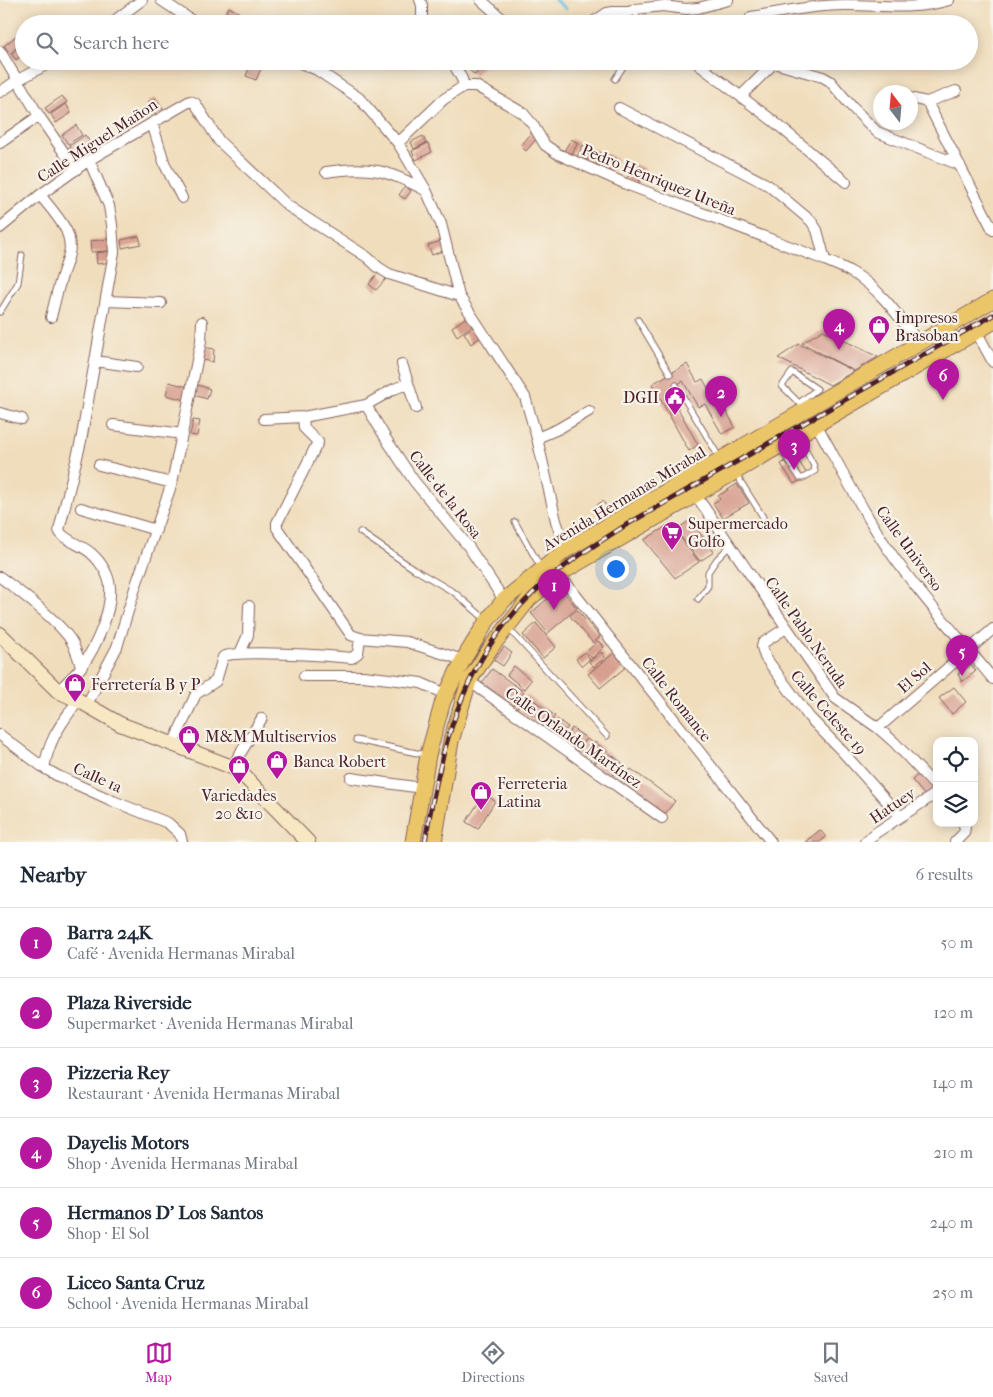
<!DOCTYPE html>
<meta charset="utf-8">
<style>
:root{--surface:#fff;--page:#f6f6f7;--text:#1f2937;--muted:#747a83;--line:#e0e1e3;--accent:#b5179e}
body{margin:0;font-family:"IM FELL French Canon",serif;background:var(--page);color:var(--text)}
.controls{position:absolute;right:15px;bottom:15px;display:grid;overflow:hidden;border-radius:10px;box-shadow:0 2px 12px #0003}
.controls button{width:45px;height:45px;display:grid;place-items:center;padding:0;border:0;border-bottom:1px solid var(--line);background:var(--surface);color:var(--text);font:25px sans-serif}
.compass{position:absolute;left:873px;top:85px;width:45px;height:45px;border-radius:50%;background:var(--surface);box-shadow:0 2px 12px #0003;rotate:344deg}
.you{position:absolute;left:615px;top:568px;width:18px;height:18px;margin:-12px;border:4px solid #fff;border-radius:50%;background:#1a73e8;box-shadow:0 0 0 8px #1a73e833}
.badge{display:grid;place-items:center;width:32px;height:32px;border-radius:50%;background:var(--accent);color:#fff;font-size:16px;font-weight:700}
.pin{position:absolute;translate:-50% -41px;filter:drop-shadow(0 1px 2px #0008)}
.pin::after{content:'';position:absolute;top:26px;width:18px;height:15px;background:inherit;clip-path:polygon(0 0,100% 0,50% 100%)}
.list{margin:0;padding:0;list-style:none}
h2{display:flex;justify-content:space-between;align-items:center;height:65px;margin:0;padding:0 20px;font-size:21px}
h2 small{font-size:16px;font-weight:400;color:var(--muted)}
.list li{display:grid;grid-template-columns:32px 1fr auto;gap:15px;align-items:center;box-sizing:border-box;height:70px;padding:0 20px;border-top:1px solid var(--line)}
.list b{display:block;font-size:19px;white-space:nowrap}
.list p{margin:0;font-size:16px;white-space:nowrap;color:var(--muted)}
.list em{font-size:16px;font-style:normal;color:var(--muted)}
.icon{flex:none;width:28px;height:28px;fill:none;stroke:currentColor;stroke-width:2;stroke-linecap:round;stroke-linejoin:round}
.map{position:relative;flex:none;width:993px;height:842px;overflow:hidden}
.search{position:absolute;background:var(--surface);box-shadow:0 2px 12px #0003;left:15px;right:15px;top:15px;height:55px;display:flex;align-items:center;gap:12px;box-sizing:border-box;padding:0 18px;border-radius:28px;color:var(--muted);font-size:19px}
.sheet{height:485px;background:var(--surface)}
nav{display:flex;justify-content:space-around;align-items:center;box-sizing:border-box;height:70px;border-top:1px solid var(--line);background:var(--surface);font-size:14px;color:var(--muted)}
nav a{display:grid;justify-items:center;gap:2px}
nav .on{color:var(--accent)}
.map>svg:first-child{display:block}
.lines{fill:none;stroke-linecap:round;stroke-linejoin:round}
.stream{stroke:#61bcde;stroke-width:3}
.building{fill:#d79f8f}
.lane-casing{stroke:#84625e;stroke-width:7}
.street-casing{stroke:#84625e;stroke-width:12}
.secondary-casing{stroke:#84625e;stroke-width:16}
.primary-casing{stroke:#84625e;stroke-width:17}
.lane{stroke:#fff;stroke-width:5}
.street{stroke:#fff;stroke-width:10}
.secondary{stroke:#f7e8c3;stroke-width:14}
.primary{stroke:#ebc669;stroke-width:15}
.rail-casing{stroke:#4a1f2b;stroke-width:5}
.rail{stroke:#f7f3e8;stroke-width:3;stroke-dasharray:9;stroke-linecap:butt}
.labels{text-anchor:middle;stroke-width:4.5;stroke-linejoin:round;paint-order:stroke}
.street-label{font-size:16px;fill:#4a1f2b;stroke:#f7f3e8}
.poi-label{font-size:16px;fill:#4a1f2b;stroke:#f7f3e8;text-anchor:start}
</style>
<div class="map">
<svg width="993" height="842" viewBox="0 0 993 842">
<rect width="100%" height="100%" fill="#f7f3e8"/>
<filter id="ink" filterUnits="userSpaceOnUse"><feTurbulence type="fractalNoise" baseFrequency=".02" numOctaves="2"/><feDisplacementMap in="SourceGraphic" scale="10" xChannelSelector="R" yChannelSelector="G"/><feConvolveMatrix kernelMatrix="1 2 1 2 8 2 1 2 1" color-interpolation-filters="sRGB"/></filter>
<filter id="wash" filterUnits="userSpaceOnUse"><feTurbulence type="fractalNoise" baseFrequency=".0096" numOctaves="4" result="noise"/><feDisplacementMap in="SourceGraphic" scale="20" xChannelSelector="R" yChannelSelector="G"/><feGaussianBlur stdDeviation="1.12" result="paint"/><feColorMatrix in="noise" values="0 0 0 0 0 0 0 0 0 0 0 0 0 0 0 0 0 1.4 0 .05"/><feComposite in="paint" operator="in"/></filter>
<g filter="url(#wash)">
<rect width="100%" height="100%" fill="#f0ddbc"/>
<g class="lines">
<path class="stream" d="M555 0 566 9"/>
</g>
<g id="blocks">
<path class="building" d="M229 7 245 16 241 24H219Z
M17 35 23 42 10 53 4 46Z
M22 45 24 54 16 60 11 54Z
M252 61 263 64 256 80 246 76Z
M474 61H481L485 64 475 75 468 69Z
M62 96 67 102 49 114 45 108Z
M155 98 164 111 157 116 148 102Z
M66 104 71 113 56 123 51 114Z
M76 125 82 135 68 144 62 135Z
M532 132 538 137 526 151 521 146Z
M85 135 91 144 75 155 69 146Z
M423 136 426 143 414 149 411 142Z
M571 139 578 143 570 157 563 153Z
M428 143 432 152 416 160 412 151Z
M583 145 591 149 582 164 575 160Z
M592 149 603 154 595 169 585 164Z
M606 154 617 159 609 174 599 169Z
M634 164 645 169 637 186 626 181Z
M405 186 411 191 405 199 399 195Z
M139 236 141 244 122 248 121 240Z
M111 239 112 251 91 252 90 241Z
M442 241 445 250 432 255 428 245Z
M110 251 111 262 97 264 96 253Z
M379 272 386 279 376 290 369 284Z
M467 317 473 325 457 336 452 327Z
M475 326 482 336 471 344 464 333Z
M823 330 878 357 854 371 802 343Z
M799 344 854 371 830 385 778 358Z
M203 347 214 349 213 362 202 360Z
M687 364 697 382 703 379 714 400 719 398 735 427 722 434 705 404 698 407 683 381 668 390 698 445 689 451 652 384Z
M169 382 188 387 185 400 166 395Z
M198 385 210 389 207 399 194 395Z
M193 420 200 421 197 436 190 435Z
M795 455 808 476 794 484 781 464Z
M737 484 749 503 723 518 713 503 720 499 718 496Z
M603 501 608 510 602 513 597 505Z
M690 520 714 552 700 561 676 530Z
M670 524 699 562 675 578 644 540Z
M560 588 577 608 548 633 531 613Z
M577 610 600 637 593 643 570 616Z
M536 623 556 647 543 658 523 635Z
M598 641 604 647 592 658 586 652Z
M504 647 512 653 503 666 494 660Z
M585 652 590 659 582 666 576 659Z
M601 652 605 657 594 667 589 662Z
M615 652 627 666 600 688 588 674Z
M971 665 976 671 962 682 958 674Z
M514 666 531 680 524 689 507 675Z
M492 669 524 692 513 706 482 683Z
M954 687 966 702 952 714 939 698Z
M527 695 555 716 545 730 517 708Z
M557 719 568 727 559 739 548 731Z
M572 728 586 738 577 750 563 740Z
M587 739 592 743 585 753 580 750Z
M595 742 604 749 593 764 584 757Z
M605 750 622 763 611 778 594 765Z
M631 769 675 801 664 815 620 784Z
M921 772 936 790 926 797 912 780Z
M484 794 495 801 478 829 466 822Z
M820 830 826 837 820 842H805Z"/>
</g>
</g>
<g filter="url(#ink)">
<use href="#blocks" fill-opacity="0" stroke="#84625e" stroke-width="1"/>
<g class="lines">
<g class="lane-casing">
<path id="lane" d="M636 9 637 24
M615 79 627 61
M0 312 18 283 22 255
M638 320 670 374
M792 372 817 389 799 403 782 386Z
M676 385 719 457
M780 448 800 478H803L815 471 814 466 798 436
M736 474 763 517
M515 522 541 568
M360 532 414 569 455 593 485 619
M698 599 708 586V572L717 559 730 546
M509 629 607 736
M356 740 426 755"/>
</g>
<g class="street-casing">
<path id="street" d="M161 0 197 24
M420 0 422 5V24
M481 0 508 24
M751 17C782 12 814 5 846 5 882 5 913 11 949 0
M110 24 142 0
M590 24 607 13 613 12H629L636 9 663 6 686 9 698 8 728 0
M0 51 39 116 76 170
M296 61 317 70 359 98 398 143 426 190 441 224 459 296 525 397 537 438 556 521 566 550
M452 61 462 79 464 86
M699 65 772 120 846 182
M0 92 18 80 53 61
M741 96 774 63 823 77 830 81 852 107 877 132 960 165
M910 98 927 102 956 91
M927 102 993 230
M619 108 768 185 811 221 817 230 825 260
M152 123 165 165 182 198
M0 143 39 116
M398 143 444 99 464 86H476L523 113 533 125 545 145 558 154 626 184 825 260C834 264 843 267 851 272 879 287 900 318 919 343
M326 172C369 165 387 170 425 190
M40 195C49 206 59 217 66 230 75 250 66 261 61 279 57 292 54 305 51 317
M0 228 40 195 89 160 190 101 195 103 219 141 288 206 367 257 378 267 389 274 459 296
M106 301 161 303
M976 331 993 362
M95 361 137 367
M402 364 416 408
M366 405 388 442 414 481 468 546 504 600
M0 413 22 419
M303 417 304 428 318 442 277 523V528L351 635 360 638 407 642 463 660
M264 419 303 417 366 405 394 389 407 384
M816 424C839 465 860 507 886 546 918 593 957 635 993 679
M113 425 183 434
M537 438 558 429 589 411
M99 465 172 483
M695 494 835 698 878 728 894 742 937 788
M81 508 156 530
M559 574 771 842
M0 577C19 591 63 624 73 644 76 651 79 659 81 666
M786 628 763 643 762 647 765 657 809 717 841 750 900 816
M240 653 248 635 249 606
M304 676H363L398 680 421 683 446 694
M469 681 662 818
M58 691C66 683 75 675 82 666 96 647 112 611 110 587 109 575 101 562 92 554 83 545 62 540 59 530L81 441 114 252 112 225 109 206 89 160
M86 706 117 647 136 585 172 483 201 341 202 322
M878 728 993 629
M0 735 44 768 58 776 113 801 168 823 180 834 182 842
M173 744 196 694 216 681 223 657C234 649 333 656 352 658L358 653 360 638
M232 767 262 718
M44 768C50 737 60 726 78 700
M351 778 422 788
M865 842 877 832 937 793
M955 842 964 833 965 827 963 823"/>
</g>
<g class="secondary-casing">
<path id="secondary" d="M0 634 58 691 78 700 120 724 232 767 246 778 308 842"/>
</g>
<g class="primary-casing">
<path id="primary" d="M413 842 428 755 443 701 463 660 487 621 504 600 566 550 993 300
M434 842 451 741 469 681 492 646 529 599 559 574 993 322"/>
</g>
<use href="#lane" class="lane"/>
<use href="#street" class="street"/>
<use href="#secondary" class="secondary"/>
<use href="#primary" class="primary"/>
<g class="rail-casing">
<path id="rail" d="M425 842C440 750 462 662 531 595 559 567 593 546 626 525L993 315"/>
</g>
<use href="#rail" class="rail"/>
</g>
</g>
<defs>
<g id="shop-pin" transform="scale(1.125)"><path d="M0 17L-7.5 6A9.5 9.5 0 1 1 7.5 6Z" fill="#b5179e" stroke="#f7f3e8"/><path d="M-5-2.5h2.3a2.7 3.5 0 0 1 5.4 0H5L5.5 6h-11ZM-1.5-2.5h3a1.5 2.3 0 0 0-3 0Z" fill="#fff"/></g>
<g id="civic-pin" transform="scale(1.125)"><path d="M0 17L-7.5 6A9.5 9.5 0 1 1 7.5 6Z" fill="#b5179e" stroke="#f7f3e8"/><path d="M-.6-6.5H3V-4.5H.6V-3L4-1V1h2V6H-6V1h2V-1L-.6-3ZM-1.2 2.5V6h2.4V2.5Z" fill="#fff"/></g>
<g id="supermarket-pin" transform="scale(1.125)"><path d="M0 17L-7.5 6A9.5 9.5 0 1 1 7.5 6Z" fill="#b5179e" stroke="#f7f3e8"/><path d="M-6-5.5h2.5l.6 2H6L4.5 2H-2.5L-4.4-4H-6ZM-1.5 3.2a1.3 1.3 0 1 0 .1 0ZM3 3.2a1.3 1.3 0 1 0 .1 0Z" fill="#fff"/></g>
</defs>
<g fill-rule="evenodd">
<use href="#shop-pin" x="879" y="326"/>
<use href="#civic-pin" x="675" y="397"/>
<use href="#supermarket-pin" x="672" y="532"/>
<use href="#shop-pin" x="75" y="684"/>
<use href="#shop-pin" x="189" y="736"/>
<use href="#shop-pin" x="277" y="761"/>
<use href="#shop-pin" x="239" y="766"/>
<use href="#shop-pin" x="481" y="792"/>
</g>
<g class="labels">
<g class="street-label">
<text transform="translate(97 140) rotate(-33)" y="6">Calle Miguel Mañon</text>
<text transform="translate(659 179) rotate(22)" y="6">Pedro Henriquez Ureña</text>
<text transform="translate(446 494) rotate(52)" y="6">Calle de la Rosa</text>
<text transform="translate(624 498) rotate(-31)" y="6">Avenida Hermanas Mirabal</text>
<text transform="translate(910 548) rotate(54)" y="6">Calle Universo</text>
<text transform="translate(807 632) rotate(55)" y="6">Calle Pablo Neruda</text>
<text transform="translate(914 677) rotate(-41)" y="6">El Sol</text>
<text transform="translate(677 699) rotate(52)" y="6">Calle Romance</text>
<text transform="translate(829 712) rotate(49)" y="6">Calle Celeste 19</text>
<text transform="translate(574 737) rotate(35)" y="6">Calle Orlando Martínez</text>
<text transform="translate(98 777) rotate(24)" y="6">Calle 1a</text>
<text transform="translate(892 805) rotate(-34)" y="6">Hatuey</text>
</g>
<g class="poi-label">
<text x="895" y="323">Impresos<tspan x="895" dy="18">Brasoban</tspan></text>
<text x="659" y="403" text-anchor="end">DGII</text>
<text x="688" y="529">Supermercado<tspan x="688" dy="18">Golfo</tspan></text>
<text x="91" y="690">Ferretería B y P</text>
<text x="205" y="742">M&amp;M Multiservios</text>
<text x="293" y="767">Banca Robert</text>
<text x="497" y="789">Ferreteria<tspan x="497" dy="18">Latina</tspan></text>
<text x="239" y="801" text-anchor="middle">Variedades<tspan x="239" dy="18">20 &amp;10</tspan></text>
</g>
</g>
</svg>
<div class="controls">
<button><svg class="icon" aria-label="locate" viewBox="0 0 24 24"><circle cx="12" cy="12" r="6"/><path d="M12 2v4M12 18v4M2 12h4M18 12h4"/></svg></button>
<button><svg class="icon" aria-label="layers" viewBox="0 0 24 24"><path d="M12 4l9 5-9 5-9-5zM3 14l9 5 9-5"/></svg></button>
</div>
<svg class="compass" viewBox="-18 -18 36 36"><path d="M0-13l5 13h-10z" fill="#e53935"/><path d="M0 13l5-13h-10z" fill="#747a83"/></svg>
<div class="you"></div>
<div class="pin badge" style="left:554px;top:610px">1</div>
<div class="pin badge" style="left:721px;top:417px">2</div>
<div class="pin badge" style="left:794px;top:470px">3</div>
<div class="pin badge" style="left:839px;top:350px">4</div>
<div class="pin badge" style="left:962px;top:676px">5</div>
<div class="pin badge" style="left:943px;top:400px">6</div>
<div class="search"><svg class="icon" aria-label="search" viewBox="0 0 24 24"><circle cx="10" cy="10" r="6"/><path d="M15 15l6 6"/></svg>Search here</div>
</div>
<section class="sheet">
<h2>Nearby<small>6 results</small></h2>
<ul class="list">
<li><span class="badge">1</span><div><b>Barra 24K</b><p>Café · Avenida Hermanas Mirabal</p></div><em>50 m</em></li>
<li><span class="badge">2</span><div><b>Plaza Riverside</b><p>Supermarket · Avenida Hermanas Mirabal</p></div><em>120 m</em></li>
<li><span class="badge">3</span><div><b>Pizzeria Rey</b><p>Restaurant · Avenida Hermanas Mirabal</p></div><em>140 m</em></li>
<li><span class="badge">4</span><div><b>Dayelis Motors</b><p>Shop · Avenida Hermanas Mirabal</p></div><em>210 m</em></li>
<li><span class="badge">5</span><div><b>Hermanos D' Los Santos</b><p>Shop · El Sol</p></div><em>240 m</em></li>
<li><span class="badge">6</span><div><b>Liceo Santa Cruz</b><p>School · Avenida Hermanas Mirabal</p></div><em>250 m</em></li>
</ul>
</section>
<nav>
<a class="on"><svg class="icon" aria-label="map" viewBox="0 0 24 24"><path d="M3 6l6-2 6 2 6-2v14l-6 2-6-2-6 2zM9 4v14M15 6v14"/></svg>Map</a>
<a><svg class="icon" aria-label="directions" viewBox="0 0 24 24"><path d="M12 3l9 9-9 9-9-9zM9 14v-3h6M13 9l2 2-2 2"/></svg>Directions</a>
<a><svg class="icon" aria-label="saved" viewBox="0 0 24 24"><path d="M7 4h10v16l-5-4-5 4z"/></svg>Saved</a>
</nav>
